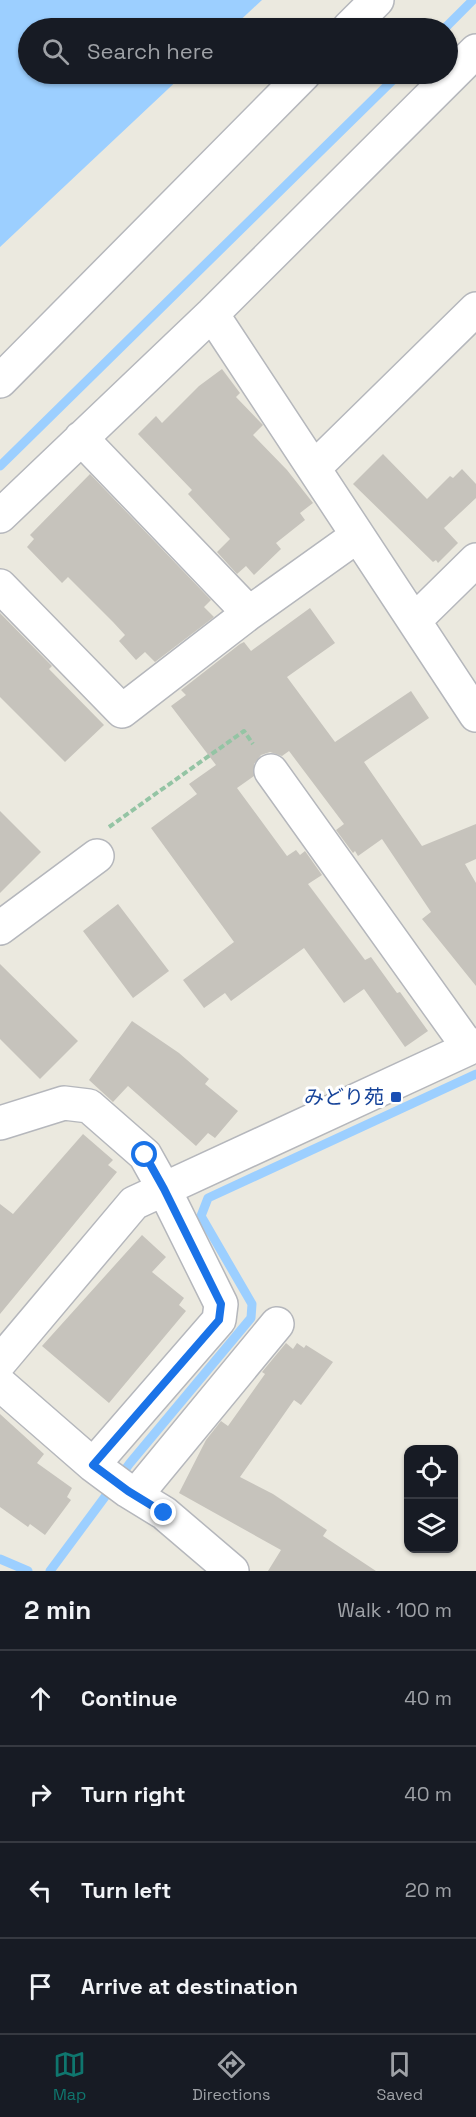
<!DOCTYPE html>
<meta charset="utf-8">
<style>
:root{--surface:#171b24;--page:#20242c;--text:#f1f3f6;--muted:#9ea1a6;--line:#363941;--accent:#0f766e}
body{margin:0;font-family:"Space Grotesk","Noto Sans JP",sans-serif;background:var(--page);color:var(--text)}
.controls{position:absolute;right:18px;bottom:18px;display:grid;overflow:hidden;border-radius:12px;box-shadow:0 2px 4px #0004}
.controls button{width:54px;height:54px;display:grid;place-items:center;padding:0;border:0;border-bottom:2px solid var(--line);background:var(--surface);color:var(--text);font:30px sans-serif}
.stop{position:absolute;width:18px;height:18px;margin:-14px;border:4px solid #1a73e8;border-radius:50%;background:#fff}
.stop.end{background:#1a73e8;border-color:#fff;box-shadow:0 2px 6px #0008}
.list{margin:0;padding:0;list-style:none}
h2{display:flex;justify-content:space-between;align-items:center;height:78px;margin:0;padding:0 24px;font-size:26px}
h2 small{font-size:20px;font-weight:400;color:var(--muted)}
.list li{display:grid;grid-template-columns:39px 1fr auto;gap:18px;align-items:center;box-sizing:border-box;height:96px;padding:0 24px;border-top:2px solid var(--line)}
.list b{display:block;font-size:22px;white-space:nowrap}
.list em{font-size:20px;font-style:normal;color:var(--muted)}
.icon{flex:none;width:33px;height:33px;fill:none;stroke:currentColor;stroke-width:2;stroke-linecap:round;stroke-linejoin:round}
.map{position:relative;flex:none;width:476px;height:1571px;overflow:hidden}
.search{position:absolute;background:var(--surface);box-shadow:0 2px 4px #0004;left:18px;right:18px;top:18px;height:66px;display:flex;align-items:center;gap:15px;box-sizing:border-box;padding:0 21px;border-radius:33px;color:var(--muted);font-size:22px}
.sheet{height:462px;background:var(--surface)}
nav{display:flex;justify-content:space-around;align-items:center;box-sizing:border-box;height:84px;border-top:2px solid var(--line);background:var(--surface);font-size:16px;color:var(--muted)}
nav a{display:grid;justify-items:center;gap:3px}
nav .on{color:var(--accent)}
.map>svg:first-child{display:block}
.water{fill:#9ccfff}
.lines{fill:none;stroke-linecap:round;stroke-linejoin:round}
.stream{stroke:#9ccfff;stroke-width:9}
.building{fill:#c6c3bc}
.minor-casing{stroke:#b5b7bc;stroke-width:36}
.path{stroke:#94c4a4;stroke-width:4;stroke-dasharray:6 3;stroke-linecap:butt}
.minor{stroke:#fff;stroke-width:33}
.route{stroke:#1a73e8;stroke-width:8}
.transit-dot{fill:#1a4fb4;stroke:#fff;stroke-width:2}
.labels{text-anchor:middle;stroke-width:6;stroke-linejoin:round;paint-order:stroke}
.transit-label{font-size:20px;fill:#164399;stroke:#fff;text-anchor:end}
</style>
<div class="map">
<svg width="476" height="1571" viewBox="0 0 476 1571">
<rect width="100%" height="100%" fill="#ebe9df"/>
<path class="water" d="M0 0H262L232 28H28V74H184L0 247Z"/>
<g class="lines">
<path class="stream" d="M445 28 473 0
M0 466 399 74
M0 1559 28 1571
M50 1571 130 1463 251 1318 252 1304 201 1216 208 1198 476 1074"/>
</g>
<path class="building" d="M222 369 240 393 236 397 263 425 253 435 287 470 313 503 300 513 305 520 276 543 281 549 254 575 246 566 237 574 217 552 230 539 188 494 192 490 138 434 156 416 162 423 199 386Z
M383 454 427 499 450 476 453 478 462 469 476 484V498L444 528 458 543 438 563 436 560 433 562 353 484Z
M90 474 211 600 204 607 214 617 155 662 145 652 136 660 119 641 125 635 113 622 68 577 62 583 27 547 34 539 30 535Z
M310 608 335 643 287 677 335 742 411 691 429 718 364 762 422 846 476 824V859L465 864 476 883V986L422 919 431 912 382 839 358 856 355 851 353 853 336 830 344 824 289 751 282 756 270 752 261 755 254 764V776L237 788 287 856 296 850 300 855 305 851 322 875 308 884 365 960 371 957 397 993 400 992 428 1031 405 1047 364 989 344 1003 304 948 231 1001 225 993 204 1008 183 980 234 942 151 828 197 794 189 784 216 765 171 706 186 695 181 690 240 644 244 642 251 651Z
M0 613 52 666 49 669 104 725 65 762 0 697Z
M0 811 41 852 0 893Z
M118 904 169 971 133 998 83 931Z
M0 964 78 1041 40 1079 0 1039Z
M132 1021 179 1053 209 1079 205 1084 238 1111 215 1138 208 1133 196 1146 128 1086 113 1102 89 1080Z
M83 1134 113 1160 108 1165 117 1172 0 1314V1204L13 1214Z
M142 1235 166 1257 152 1272 184 1298 179 1305 186 1311 109 1403 42 1346Z
M286 1343 293 1349 297 1343 304 1348 306 1345 333 1362 301 1405 294 1400 240 1477 273 1494 327 1530 323 1536 376 1571H268L281 1550 179 1493 206 1440 221 1421 228 1426 265 1374 262 1372Z
M0 1414 44 1454 37 1463 72 1488 67 1497 71 1500 45 1535 30 1524 28 1527 0 1507Z"/>
<g class="lines">
<g class="minor-casing">
<path id="minor" d="M349 28 377 0
M212 314 476 715
M0 381 304 74
M81 438 249 613
M314 468 476 309
M0 516 212 314 476 51
M0 586 122 711 249 613 357 536
M415 620 476 560
M271 771 469 1048
M0 928 97 856
M0 1123 64 1103 89 1106 145 1155 164 1189 221 1304 219 1320 93 1465 128 1491 164 1513 232 1571
M0 1362 134 1203 476 1045
M0 1384 93 1465
M136 1495 277 1324"/>
</g>
<path class="path" d="M109 827 244 731 253 744"/>
<use href="#minor" class="minor"/>
</g>
<g class="lines">
<path class="route" d="M145 1155 164 1189 221 1304 219 1320 93 1465 128 1491 164 1513"/>
</g>
<rect class="transit-dot" x="390" y="1091" width="12" height="12" rx="3"/>
<g class="labels">
<g class="transit-label">
<text x="384" y="1104">みどり苑</text>
</g>
</g>
</svg>
<div class="controls">
<button><svg class="icon" aria-label="locate" viewBox="0 0 24 24"><circle cx="12" cy="12" r="6"/><path d="M12 2v4M12 18v4M2 12h4M18 12h4"/></svg></button>
<button><svg class="icon" aria-label="layers" viewBox="0 0 24 24"><path d="M12 4l9 5-9 5-9-5zM3 14l9 5 9-5"/></svg></button>
</div>
<div class="stop" style="left:145px;top:1155px"></div>
<div class="stop end" style="left:164px;top:1513px"></div>
<div class="search"><svg class="icon" aria-label="search" viewBox="0 0 24 24"><circle cx="10" cy="10" r="6"/><path d="M15 15l6 6"/></svg>Search here</div>
</div>
<section class="sheet">
<h2>2 min<small>Walk · 100 m</small></h2>
<ul class="list">
<li><svg class="icon" aria-label="ahead" viewBox="0 0 24 24"><path d="M12 20V5M6 11l6-6 6 6"/></svg><div><b>Continue</b></div><em>40 m</em></li>
<li><svg class="icon" aria-label="right" viewBox="0 0 24 24"><path d="M7 20v-9h11M14 6l5 5-5 5"/></svg><div><b>Turn right</b></div><em>40 m</em></li>
<li><svg class="icon" aria-label="left" viewBox="0 0 24 24"><path d="M17 20v-9H6M10 6l-5 5 5 5"/></svg><div><b>Turn left</b></div><em>20 m</em></li>
<li><svg class="icon" aria-label="arrive" viewBox="0 0 24 24"><path d="M6 21V4h12l-3 4 3 4H6"/></svg><div><b>Arrive at destination</b></div></li>
</ul>
</section>
<nav>
<a class="on"><svg class="icon" aria-label="map" viewBox="0 0 24 24"><path d="M3 6l6-2 6 2 6-2v14l-6 2-6-2-6 2zM9 4v14M15 6v14"/></svg>Map</a>
<a><svg class="icon" aria-label="directions" viewBox="0 0 24 24"><path d="M12 3l9 9-9 9-9-9zM9 14v-3h6M13 9l2 2-2 2"/></svg>Directions</a>
<a><svg class="icon" aria-label="saved" viewBox="0 0 24 24"><path d="M7 4h10v16l-5-4-5 4z"/></svg>Saved</a>
</nav>
